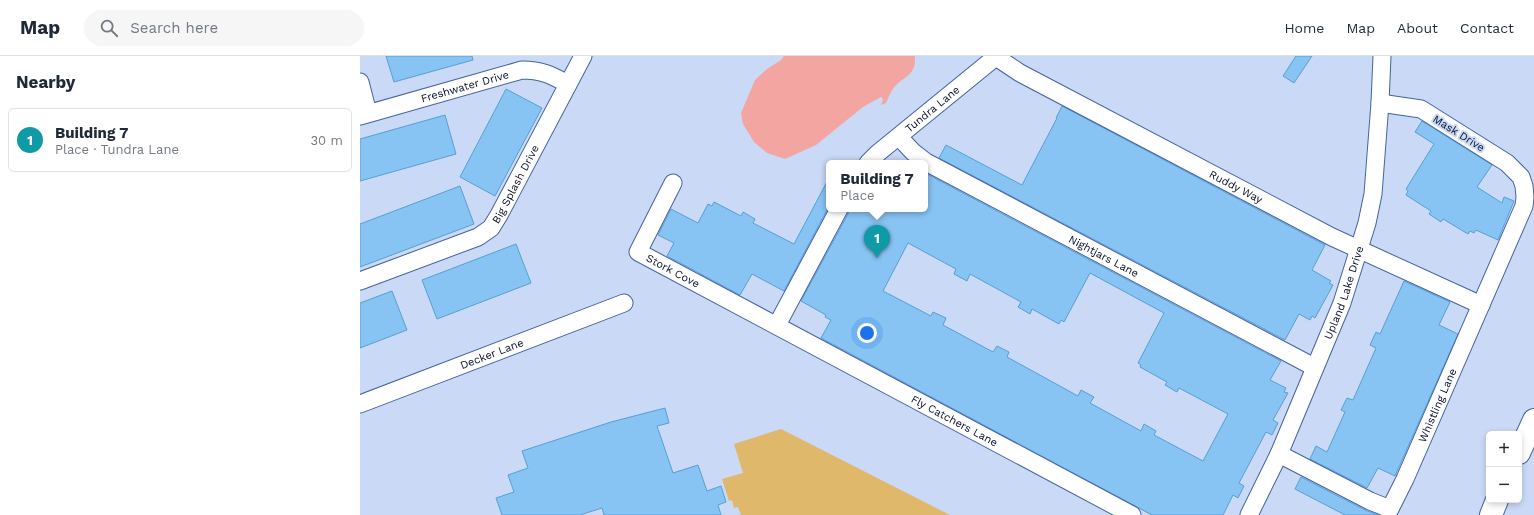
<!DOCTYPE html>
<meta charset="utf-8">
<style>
:root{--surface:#fff;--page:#f6f6f7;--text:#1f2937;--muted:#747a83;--line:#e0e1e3;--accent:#d93025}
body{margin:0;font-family:"Work Sans",sans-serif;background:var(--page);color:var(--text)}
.controls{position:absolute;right:12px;bottom:12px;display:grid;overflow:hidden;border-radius:6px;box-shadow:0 2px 6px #0003}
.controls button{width:36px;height:36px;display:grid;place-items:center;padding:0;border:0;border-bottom:1px solid var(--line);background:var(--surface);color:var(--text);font:20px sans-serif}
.you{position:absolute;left:507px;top:277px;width:14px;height:14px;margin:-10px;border:3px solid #fff;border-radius:50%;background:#1a73e8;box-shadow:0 0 0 6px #1a73e833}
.badge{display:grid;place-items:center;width:26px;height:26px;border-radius:50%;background:var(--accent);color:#fff;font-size:13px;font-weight:700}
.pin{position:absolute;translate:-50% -33px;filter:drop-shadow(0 1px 2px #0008)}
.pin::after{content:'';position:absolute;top:21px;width:14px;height:12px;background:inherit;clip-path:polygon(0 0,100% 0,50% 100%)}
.popup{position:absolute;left:466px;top:104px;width:102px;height:52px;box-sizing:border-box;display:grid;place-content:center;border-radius:6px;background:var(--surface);filter:drop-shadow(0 1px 3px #0005);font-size:13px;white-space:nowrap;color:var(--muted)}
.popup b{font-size:15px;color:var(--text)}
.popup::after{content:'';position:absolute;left:50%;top:100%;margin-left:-8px;border:8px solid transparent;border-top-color:var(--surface)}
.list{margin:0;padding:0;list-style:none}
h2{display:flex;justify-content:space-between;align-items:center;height:52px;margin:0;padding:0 16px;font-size:17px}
h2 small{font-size:13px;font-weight:400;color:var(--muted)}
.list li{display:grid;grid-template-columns:26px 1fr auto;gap:12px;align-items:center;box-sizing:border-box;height:64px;margin:0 8px 8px;padding:0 8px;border:1px solid var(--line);border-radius:6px}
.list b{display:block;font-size:15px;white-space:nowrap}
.list p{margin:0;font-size:13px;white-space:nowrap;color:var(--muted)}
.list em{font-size:13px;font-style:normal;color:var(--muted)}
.icon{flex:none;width:22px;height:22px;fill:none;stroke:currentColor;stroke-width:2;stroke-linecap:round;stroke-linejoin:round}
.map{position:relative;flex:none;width:1174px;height:459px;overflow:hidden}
header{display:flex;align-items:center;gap:24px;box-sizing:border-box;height:56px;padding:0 20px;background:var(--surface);border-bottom:1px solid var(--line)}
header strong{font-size:19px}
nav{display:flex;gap:22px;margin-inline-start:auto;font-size:14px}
.search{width:280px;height:36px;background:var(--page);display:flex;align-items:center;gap:10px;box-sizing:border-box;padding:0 14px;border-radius:22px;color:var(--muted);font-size:15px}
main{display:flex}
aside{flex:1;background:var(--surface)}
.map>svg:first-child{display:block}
.green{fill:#e0b86b}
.water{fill:#f3a6a1}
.building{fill:#87c3f3;stroke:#569fd6;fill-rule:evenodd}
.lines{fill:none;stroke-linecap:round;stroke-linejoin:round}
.street-casing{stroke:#4363a3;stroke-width:19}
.highway-casing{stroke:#4363a3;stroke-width:24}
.street{stroke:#fff;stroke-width:17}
.highway{stroke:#fff;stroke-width:22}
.labels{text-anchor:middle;stroke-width:4;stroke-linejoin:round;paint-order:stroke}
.street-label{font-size:11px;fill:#040e27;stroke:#c9d9f6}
</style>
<header>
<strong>Map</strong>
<div class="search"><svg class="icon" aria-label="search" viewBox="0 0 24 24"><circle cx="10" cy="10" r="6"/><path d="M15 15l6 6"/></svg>Search here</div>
<nav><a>Home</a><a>Map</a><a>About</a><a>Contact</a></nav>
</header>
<main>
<aside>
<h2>Nearby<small></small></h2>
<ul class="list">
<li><span class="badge" style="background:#0f9aa8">1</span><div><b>Building 7</b><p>Place · Tundra Lane</p></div><em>30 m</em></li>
</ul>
</aside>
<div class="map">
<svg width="1174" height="459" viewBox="0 0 1174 459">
<rect width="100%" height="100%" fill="#c9d9f6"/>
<path class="green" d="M421 373 590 459H381L378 451 374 452 372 444 369 445 362 423 383 417 374 388Z"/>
<path class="water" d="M424 0H555C556 22 543 19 533 33 530 37 528 43 526 47L521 49 523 43 521 41 503 51 456 89 425 103 407 97 394 86 383 68 381 57 395 24 407 13 421 4Z"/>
<path class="building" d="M26 0H112L113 4 34 26Z
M936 0H952L934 27 923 20Z
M146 33 182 52 135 140 100 121Z
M702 50 965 189 952 214 971 225 969 227 973 229 955 262 952 260 950 264 939 258 925 284 579 102 586 89 662 129 697 62H696Z
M85 59 96 98 0 125V83Z
M1062 65 1132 109 1117 131 1142 147 1144 141 1154 145 1138 184 1116 174 1114 177 1110 175 1108 178 1083 163 1081 166 1069 158 1071 155 1046 139 1048 135 1046 133 1074 88 1055 76Z
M565 117 921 305 910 324 926 332 924 336 928 337 913 364 918 367 912 379 906 376 879 427 884 430 878 442 873 439 863 459H792L461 282 471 264 465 261 466 259 441 245 488 158 489 153H565ZM548 187 596 213 594 218 607 225 610 218 661 246 658 251 670 258 672 253 699 268 701 264 704 266 730 217 804 257 778 307 781 309 780 311 807 326 805 329 817 336 819 332 868 358 843 405 794 379 796 375 784 368 781 375 730 347 734 341 721 334 718 340 647 301 649 296 637 290 633 296 583 269 586 262 573 256 571 260 523 235Z
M469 122V150L424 235 392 218 380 239 307 200 314 187 298 179 311 153 338 167 348 148 352 150 354 146 381 160 383 156 395 163 393 167 434 188Z
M100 130 114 168 0 211V168Z
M156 188 171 227 77 263 62 224Z
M1044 225 1090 246 1079 269 1098 278 1035 420 1018 412 1007 432 950 403 956 390 967 396 985 356 981 354 987 342 993 344 1016 292 1010 289 1016 276 1020 278Z
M32 235 47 274 0 292V247Z
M305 352 309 367 297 370 313 417 338 409 347 435 361 430 366 446 358 449 361 459H244L242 452 220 459H142L136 442 154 436 148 419 168 412 162 395 251 366Z
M941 421 1005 454 1018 459H985L935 433Z"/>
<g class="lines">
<g class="street-casing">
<g id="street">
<path id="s1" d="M636 1 660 17 972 181 1121 249"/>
<path d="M0 26 8 57"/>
<path id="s2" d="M0 60 162 14C182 14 191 19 208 28"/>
<path id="s3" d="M539 81 553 96 566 106 954 311"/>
<path id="s4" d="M508 107 518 97 637 0"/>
<path id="s5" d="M313 127 278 196 772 459"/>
<path id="s6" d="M0 225 118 181 131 172 139 159 223 0"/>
<path d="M417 269 479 153"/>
<path id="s7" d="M0 348 264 247"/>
<path id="s8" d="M919 398 1010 445 1030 453 1045 423 1164 150 1165 141 1164 130 1161 121 1147 107 1061 53 1020 47"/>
<path id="s9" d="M889 459 919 398 982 247 1007 167 1013 138 1020 47 1022 0"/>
</g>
</g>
<g class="highway-casing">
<path id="highway" d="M1159 397 1174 364
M1131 459 1137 444"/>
</g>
<use href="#street" class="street"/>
<use href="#highway" class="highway"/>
</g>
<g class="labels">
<g class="street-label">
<text dy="4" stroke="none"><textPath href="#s2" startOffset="109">Freshwater Drive</textPath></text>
<text dy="4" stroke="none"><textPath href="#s4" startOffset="84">Tundra Lane</textPath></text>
<text transform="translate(1099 77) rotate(32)" y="4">Mask Drive</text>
<text dy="4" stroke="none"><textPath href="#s6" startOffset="192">Big Splash Drive</textPath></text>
<text dy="4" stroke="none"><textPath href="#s1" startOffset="273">Ruddy Way</textPath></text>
<text dy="4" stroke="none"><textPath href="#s3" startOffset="238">Nightjars Lane</textPath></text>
<text dy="4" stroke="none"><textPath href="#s5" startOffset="117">Stork Cove</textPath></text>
<text dy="4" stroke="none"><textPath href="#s9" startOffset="242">Upland Lake Drive</textPath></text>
<text dy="4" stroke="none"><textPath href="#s7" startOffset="141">Decker Lane</textPath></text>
<text dy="4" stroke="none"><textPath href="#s8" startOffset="238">Whistling Lane</textPath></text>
<text dy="4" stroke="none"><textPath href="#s5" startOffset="436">Fly Catchers Lane</textPath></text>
</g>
</g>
</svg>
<div class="controls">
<button>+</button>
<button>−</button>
</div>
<div class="you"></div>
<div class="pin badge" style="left:517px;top:202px;background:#0f9aa8">1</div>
<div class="popup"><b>Building 7</b>Place</div>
</div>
</main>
